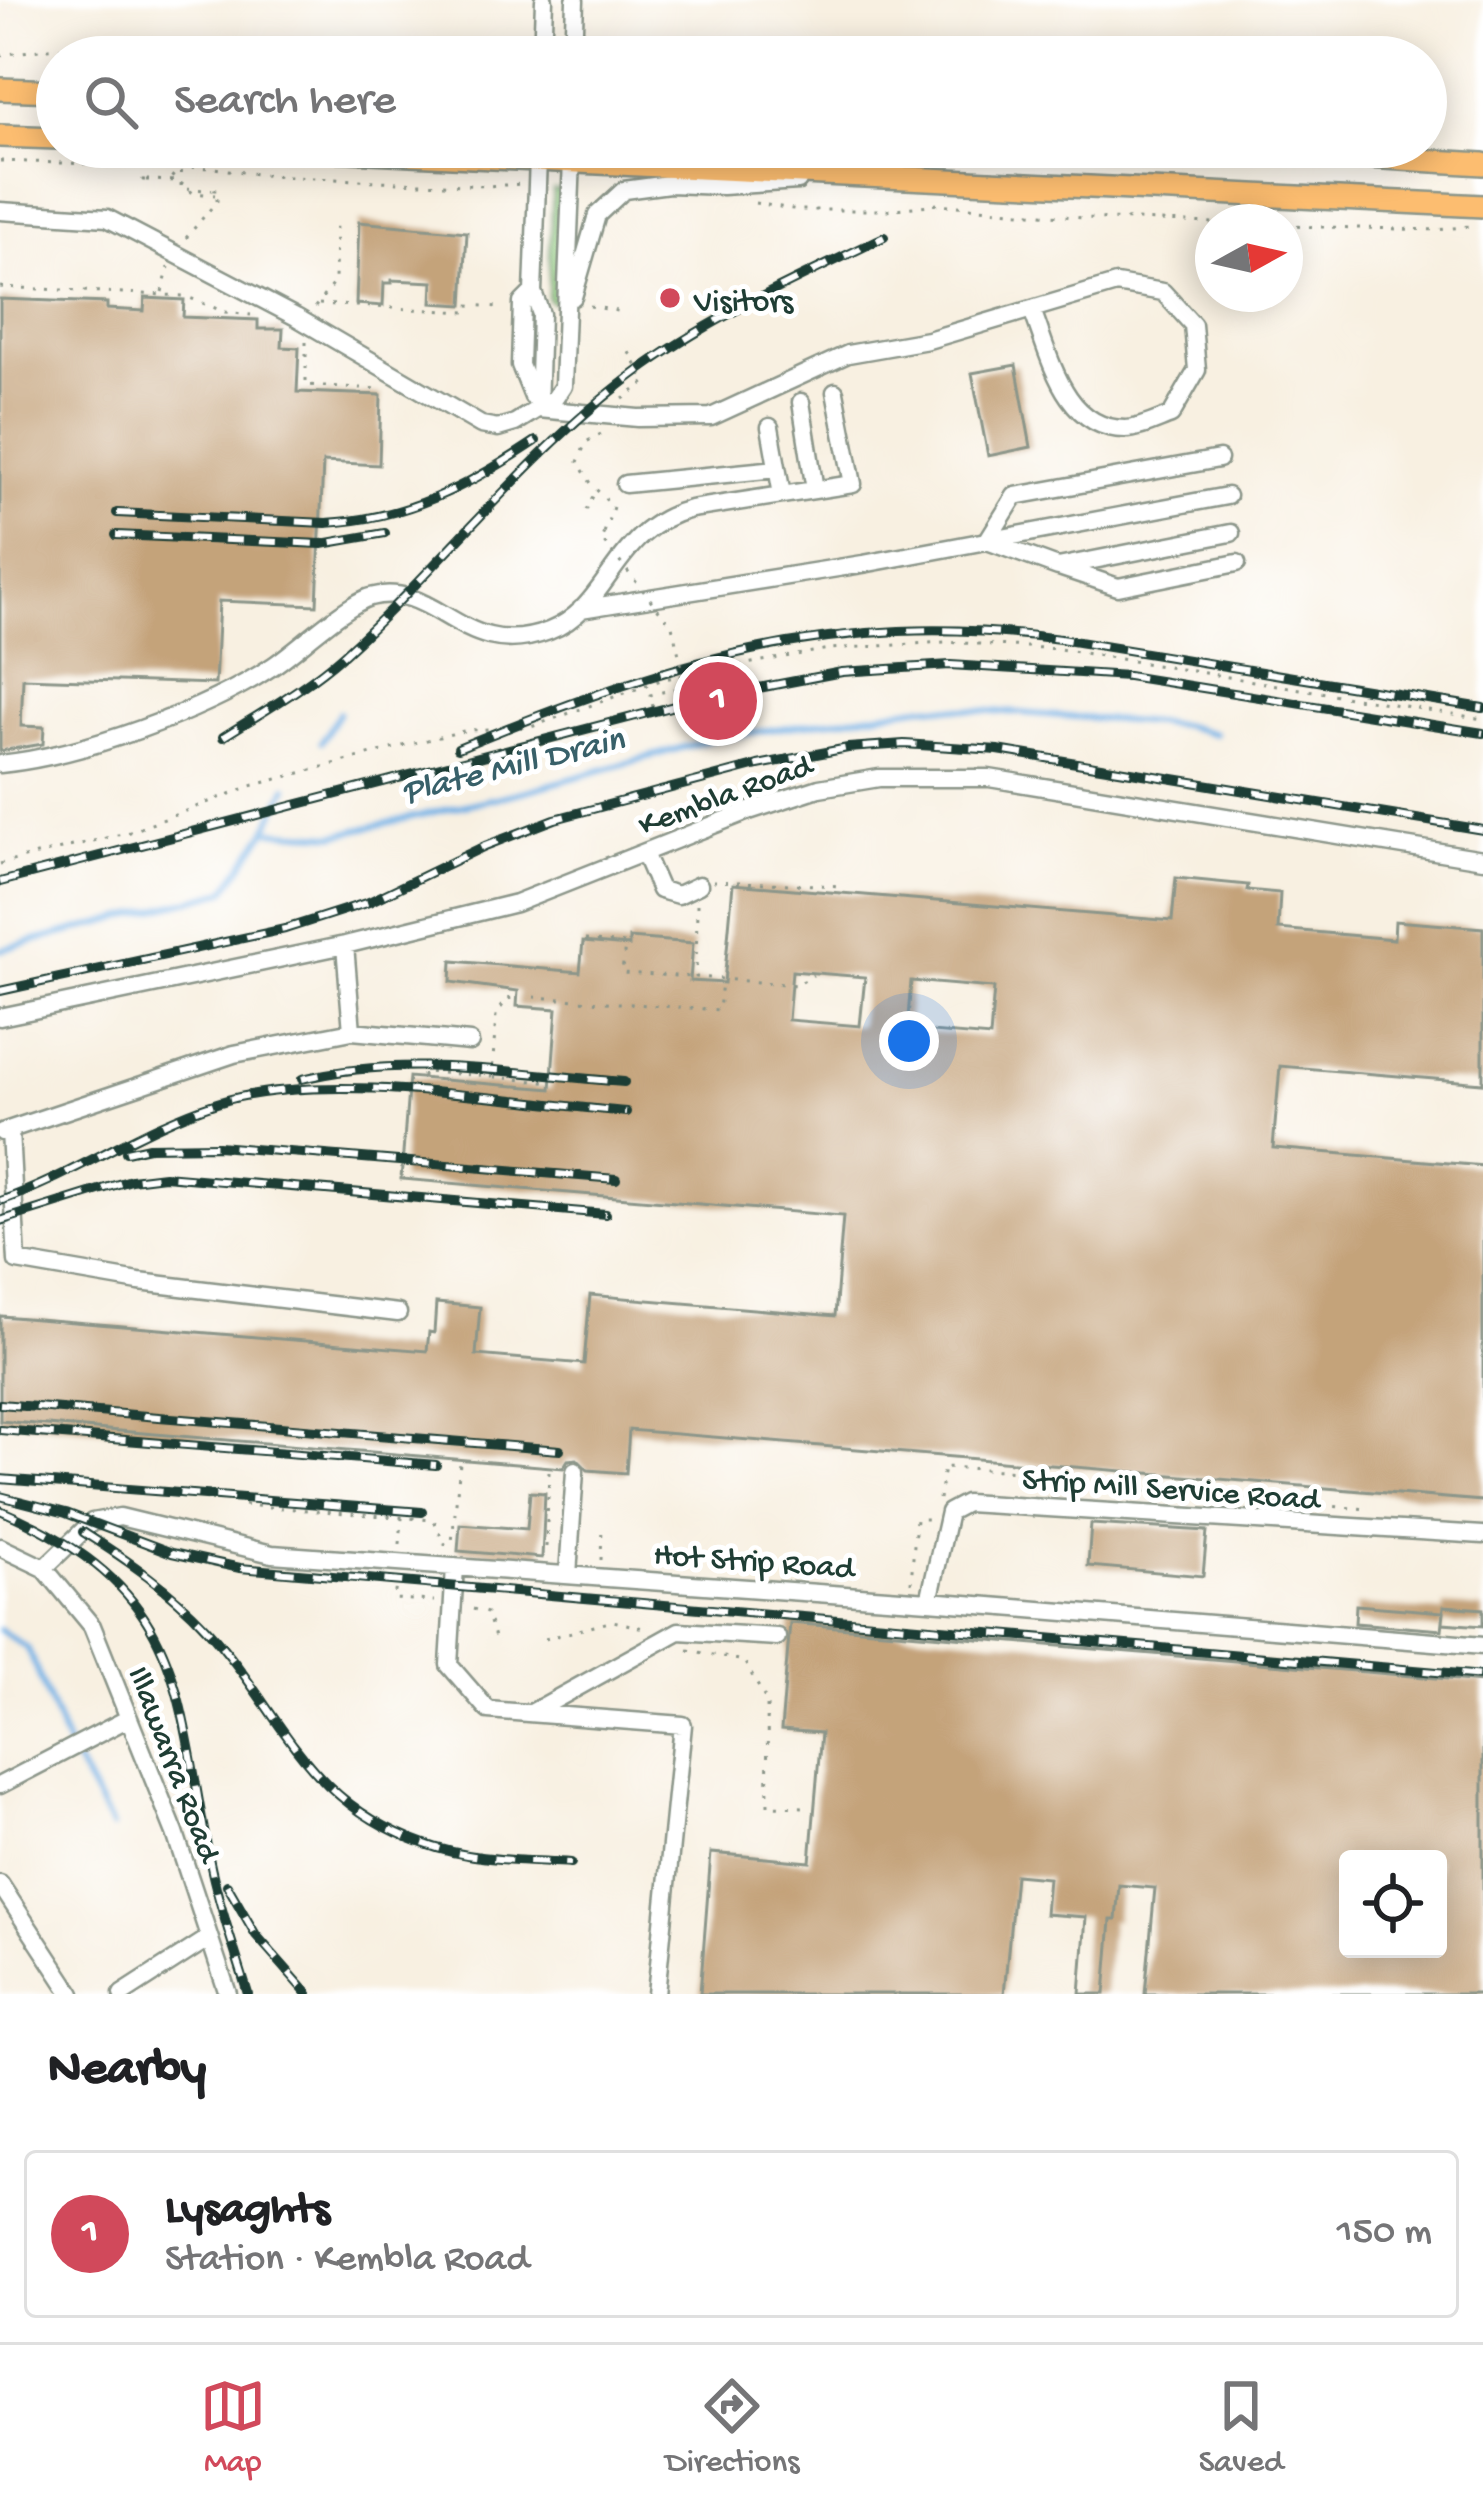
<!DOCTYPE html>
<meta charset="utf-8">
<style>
:root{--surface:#fff;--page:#f6f6f6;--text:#202124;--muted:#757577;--line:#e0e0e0;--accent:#d1495b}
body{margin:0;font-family:"Gochi Hand",sans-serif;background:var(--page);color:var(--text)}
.controls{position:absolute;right:36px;bottom:36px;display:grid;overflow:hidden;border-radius:12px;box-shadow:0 6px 30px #0003}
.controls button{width:108px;height:108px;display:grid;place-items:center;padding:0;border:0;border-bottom:3px solid var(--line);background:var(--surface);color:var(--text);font:60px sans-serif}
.compass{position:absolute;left:1195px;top:204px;width:108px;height:108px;border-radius:50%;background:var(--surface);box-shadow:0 6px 30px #0003;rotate:82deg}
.you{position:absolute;left:909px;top:1041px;width:42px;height:42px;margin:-30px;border:9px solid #fff;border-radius:50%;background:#1a73e8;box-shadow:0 0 0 18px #1a73e833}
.badge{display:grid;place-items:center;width:78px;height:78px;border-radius:50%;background:var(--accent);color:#fff;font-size:39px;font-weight:700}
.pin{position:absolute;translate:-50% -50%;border:6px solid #fff;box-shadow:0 3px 12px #0006}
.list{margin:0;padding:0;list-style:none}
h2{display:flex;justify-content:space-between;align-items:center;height:156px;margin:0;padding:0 48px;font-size:51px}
h2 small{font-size:39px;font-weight:400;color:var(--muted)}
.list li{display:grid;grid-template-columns:78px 1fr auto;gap:36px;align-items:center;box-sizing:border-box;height:168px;margin:0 24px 24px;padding:0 24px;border:3px solid var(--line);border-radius:12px}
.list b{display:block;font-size:45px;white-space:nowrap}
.list p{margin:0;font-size:39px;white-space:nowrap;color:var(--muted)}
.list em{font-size:39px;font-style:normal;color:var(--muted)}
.icon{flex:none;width:66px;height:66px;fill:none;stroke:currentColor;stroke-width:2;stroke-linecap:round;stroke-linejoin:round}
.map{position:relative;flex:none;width:1483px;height:1994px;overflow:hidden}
.search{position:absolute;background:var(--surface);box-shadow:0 6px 30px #0003;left:36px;right:36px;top:36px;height:132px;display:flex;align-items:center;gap:30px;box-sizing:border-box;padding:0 42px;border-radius:66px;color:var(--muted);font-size:45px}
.sheet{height:348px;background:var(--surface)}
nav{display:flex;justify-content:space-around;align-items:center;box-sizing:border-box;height:168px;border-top:3px solid var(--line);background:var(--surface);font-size:33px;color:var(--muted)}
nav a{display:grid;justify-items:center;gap:6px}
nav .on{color:var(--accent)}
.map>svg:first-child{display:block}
.green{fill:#99d386;stroke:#5c885d;stroke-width:3}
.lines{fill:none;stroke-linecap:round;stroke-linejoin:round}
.stream{stroke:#71b0e4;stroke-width:6}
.building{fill:#c4a37a;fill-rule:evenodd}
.minor-casing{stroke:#8c968a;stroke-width:21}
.major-casing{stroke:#8c968a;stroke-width:26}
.path{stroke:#8c968a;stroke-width:3;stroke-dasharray:3 9;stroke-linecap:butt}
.minor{stroke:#fff;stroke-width:16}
.major{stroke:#fcbd6f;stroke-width:21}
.rail-casing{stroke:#1f3d34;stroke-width:10}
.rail{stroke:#fff;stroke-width:6;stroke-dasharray:18;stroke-linecap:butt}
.path-bridge{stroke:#8c968a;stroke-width:3;stroke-dasharray:3 9;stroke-linecap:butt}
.poi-dot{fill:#d1495b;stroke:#fff;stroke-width:4.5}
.labels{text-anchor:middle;stroke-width:10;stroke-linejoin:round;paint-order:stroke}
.poi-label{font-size:33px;fill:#1f3d34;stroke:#fff;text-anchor:start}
.street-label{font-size:33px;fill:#1f3d34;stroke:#fff}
.water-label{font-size:36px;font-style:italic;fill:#386069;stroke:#fff}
</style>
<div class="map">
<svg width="1483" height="1994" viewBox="0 0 1483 1994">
<rect width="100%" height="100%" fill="#fff"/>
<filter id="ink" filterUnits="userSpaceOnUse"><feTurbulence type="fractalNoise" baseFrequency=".00833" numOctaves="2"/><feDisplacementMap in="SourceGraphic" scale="24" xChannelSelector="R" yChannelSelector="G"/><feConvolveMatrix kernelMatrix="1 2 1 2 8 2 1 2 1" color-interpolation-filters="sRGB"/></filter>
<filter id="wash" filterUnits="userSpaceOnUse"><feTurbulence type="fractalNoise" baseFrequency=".004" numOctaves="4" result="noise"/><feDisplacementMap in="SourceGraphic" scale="48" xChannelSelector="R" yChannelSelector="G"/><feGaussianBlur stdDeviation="2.7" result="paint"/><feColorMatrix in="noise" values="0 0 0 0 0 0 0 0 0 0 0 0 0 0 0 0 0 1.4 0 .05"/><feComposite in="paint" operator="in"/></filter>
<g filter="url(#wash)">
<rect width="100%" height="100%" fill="#f8f0e1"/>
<path class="green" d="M553 190H564L559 302H551L548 299Z"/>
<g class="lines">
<path class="stream" d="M321 742 339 713
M266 831 287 787
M0 950 225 891 266 831 335 835 530 790 717 738 924 706 1181 725 1215 734
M0 1630 28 1649 68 1747 112 1827"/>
</g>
<g id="blocks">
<path class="building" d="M359 222 467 232 463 305 432 303 433 282 392 280V283H384L383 306 356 304Z
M145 298 184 300 183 317 258 320V329H283L282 347 299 348 297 392 381 395 379 465 323 462 317 605 219 601 215 684 23 678 21 726 44 727 43 744 0 751V299L107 303V309L144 311Z
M1016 365 1031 447 988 456 972 373Z
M1176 878 1248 885 1247 890 1280 893 1278 929 1394 939 1395 921 1483 928V1083L1280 1066 1273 1148 1483 1166V1501L629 1430 626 1473 588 1470 577 1459 568 1460 563 1468 0 1421V1316L427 1351 429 1332 434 1333 436 1303 480 1307 476 1355 584 1364 590 1295 835 1316 843 1216 401 1179 409 1077 551 1089 557 1009 517 1006 518 991 451 982 452 961 580 972 583 942 629 946V938L693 943 690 981 724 983 733 884 1172 921ZM792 971 865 977 860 1026 788 1020ZM911 981 994 988 990 1037 907 1030Z
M530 1492 545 1493 542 1558 458 1551 460 1524 527 1529Z
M1091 1524 1207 1531 1203 1576 1088 1566Z
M1356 1605 1444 1612 1442 1630 1355 1623Z
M1444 1606 1483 1609V1626L1443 1623Z
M790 1623 1483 1682V1994H1145L1155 1888 1119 1885 1116 1920H1111L1105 1994H1080L1086 1917 1045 1914 1048 1878 1015 1875 1004 1994H700L711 1853 810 1862 821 1733 781 1730ZM1348 1859H1438V1949H1348Z"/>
</g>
</g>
<g filter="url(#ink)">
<use href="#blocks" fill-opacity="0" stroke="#8c968a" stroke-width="3"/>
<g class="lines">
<g class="minor-casing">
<path id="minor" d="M542 57 544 0
M573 57 575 0
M0 211 107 218 296 317 481 425 498 428 515 423 555 398 563 386 572 159
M573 297 597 215 624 190 669 184 722 186 798 181
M533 397 520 365 522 303 533 292
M801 402 815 490
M538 409 638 418 711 417 848 354 928 340 1116 284 1163 292 1193 325 1197 370 1171 415C1157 420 1139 429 1125 429 1064 429 1050 356 1032 310
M538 409 541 314 533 292 538 158
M770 427 782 495
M1219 459 1015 496 987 541 1058 567 1231 533
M625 484 777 469
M1059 567 1118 587 1237 563
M581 609 863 564 1227 496
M0 764C80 756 206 711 273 666 297 650 346 604 370 597 437 579 463 664 549 631 611 607 612 529 691 509L853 484 835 392
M644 853 660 890 678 895 699 885
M345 945 352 1031 470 1042
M0 1017 345 945 516 903 746 812 819 788 879 778H989L1483 859
M10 1131 17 1261 139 1282 398 1313
M2 1132 234 1054 352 1031
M0 1547 44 1568 92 1626 175 1833 228 1994
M455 1567 449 1665 488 1710 683 1725 656 1994
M44 1568 92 1522 120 1517 272 1554 929 1601 1483 1646
M568 1575 575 1471
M929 1601 949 1512 966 1503 1483 1535
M531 1713 679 1631 777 1637
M0 1785 129 1718
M0 1884 72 1994
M122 1994 209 1938"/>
</g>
<g class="major-casing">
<path id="major" d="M0 89 57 91
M0 136 57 138
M267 147 1483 206
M1204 147 1483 164"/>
</g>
<path class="path" d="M0 55C71 45 143 40 215 44 249 46 283 53 317 57
M185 57 186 47 221 49 220 57
M0 161 214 168 271 176 486 186 522 184
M144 167 143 180H146
M162 168 193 193 215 195
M755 203 799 210H887L938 204 1083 218 1213 223
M1285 226 1437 230 1469 226
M186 238 217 201V190H212
M0 287 185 296 225 312 251 315
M162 292 169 267
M319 304 467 312 468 305 501 307
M590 306 617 311
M315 307 335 281 336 219
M306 342V385L378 389
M623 399 646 382 626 347
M601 434 586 442 578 462 592 485 613 507 604 533
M586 510 596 490
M653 707 650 695 687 686
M733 707 735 722
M701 727 735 719
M692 805 704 801
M0 864 130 832 251 786 402 746 468 730 531 727 664 679 829 649 946 642 1059 649 1483 719
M713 881 843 886
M697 904 696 977 797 985 813 975
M585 940 625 944 622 973 694 977
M534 997 719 1010 722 981
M423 1077V1072L492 1076 496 1015 507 999 518 997
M494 1077 551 1083
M1072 1491 1106 1488 1367 1509
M939 1499 944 1467 1040 1472V1490
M244 1505 434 1520 444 1544 452 1542 460 1463
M400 1544 402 1518
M546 1547 549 1472
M601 1560 602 1525
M397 1578 394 1599 434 1601
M911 1583 916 1519H932
M473 1609 487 1613 495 1637
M545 1639 613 1621 648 1629
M688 1650 744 1661 767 1702 768 1806 805 1807"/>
<use href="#minor" class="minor"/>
<use href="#major" class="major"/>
<g class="rail-casing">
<path id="rail" d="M117 513 326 523C407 519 470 485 536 441
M116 535 322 544 385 533
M223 737C264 711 307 687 344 654 444 564 525 455 634 374 709 318 800 278 884 237
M458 748C665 663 832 608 1060 639L1483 708
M0 882 701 699 842 672 950 665 1128 676 1483 733
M0 991 285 929 369 902 485 846 555 819 758 765 848 748 904 744 998 750 1483 830
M302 1079C407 1053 518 1074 624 1082
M126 1152 149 1147 218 1146 616 1179
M0 1201C75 1175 141 1127 217 1103 323 1069 512 1102 626 1112
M0 1221 131 1180 164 1176 606 1214
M0 1404 560 1450
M0 1430 436 1465
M0 1479 422 1512
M0 1496 66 1513 172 1553 240 1568 1483 1676
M0 1510C187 1590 175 1687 210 1862 219 1907 235 1950 248 1994
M83 1532C127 1560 170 1589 206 1628 283 1712 302 1801 425 1844 471 1861 522 1860 571 1863
M227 1885 256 1935 308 1994"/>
</g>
<use href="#rail" class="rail"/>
<path class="path-bridge" d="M182 147 181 189 212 190
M146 180 180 181
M604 533 601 539 672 626 697 728 701 727"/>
</g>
</g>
<circle class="poi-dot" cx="670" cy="298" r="12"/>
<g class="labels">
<g class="poi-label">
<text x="694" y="310">Visitors</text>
</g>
<g class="street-label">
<text transform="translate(724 792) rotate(-20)" y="12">Kembla Road</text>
<text transform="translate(1171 1486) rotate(4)" y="12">Strip Mill Service Road</text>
<text transform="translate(754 1558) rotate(4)" y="12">Hot Strip Road</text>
<text transform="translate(177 1763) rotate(69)" y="12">Illawarra Road</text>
</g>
<g class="water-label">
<text transform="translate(512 762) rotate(-14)" y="13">Plate Mill Drain</text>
</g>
</g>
</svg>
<div class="controls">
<button><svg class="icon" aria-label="locate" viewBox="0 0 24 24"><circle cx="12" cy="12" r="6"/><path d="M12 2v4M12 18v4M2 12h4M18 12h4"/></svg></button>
</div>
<svg class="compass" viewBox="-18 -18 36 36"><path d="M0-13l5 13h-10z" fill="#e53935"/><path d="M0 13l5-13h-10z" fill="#757577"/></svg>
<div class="you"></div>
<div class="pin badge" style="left:718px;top:701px">1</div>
<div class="search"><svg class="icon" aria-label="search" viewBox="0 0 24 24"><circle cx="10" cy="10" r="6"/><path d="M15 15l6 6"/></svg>Search here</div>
</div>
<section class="sheet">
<h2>Nearby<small></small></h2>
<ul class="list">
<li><span class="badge">1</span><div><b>Lysaghts</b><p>Station · Kembla Road</p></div><em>150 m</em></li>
</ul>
</section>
<nav>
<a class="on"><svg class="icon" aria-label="map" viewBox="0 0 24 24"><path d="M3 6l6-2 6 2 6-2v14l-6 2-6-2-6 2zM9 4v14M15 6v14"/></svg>Map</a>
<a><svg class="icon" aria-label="directions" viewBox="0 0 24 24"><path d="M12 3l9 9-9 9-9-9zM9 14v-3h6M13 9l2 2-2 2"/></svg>Directions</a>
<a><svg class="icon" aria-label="saved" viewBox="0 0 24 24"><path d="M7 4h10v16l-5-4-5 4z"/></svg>Saved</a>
</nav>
